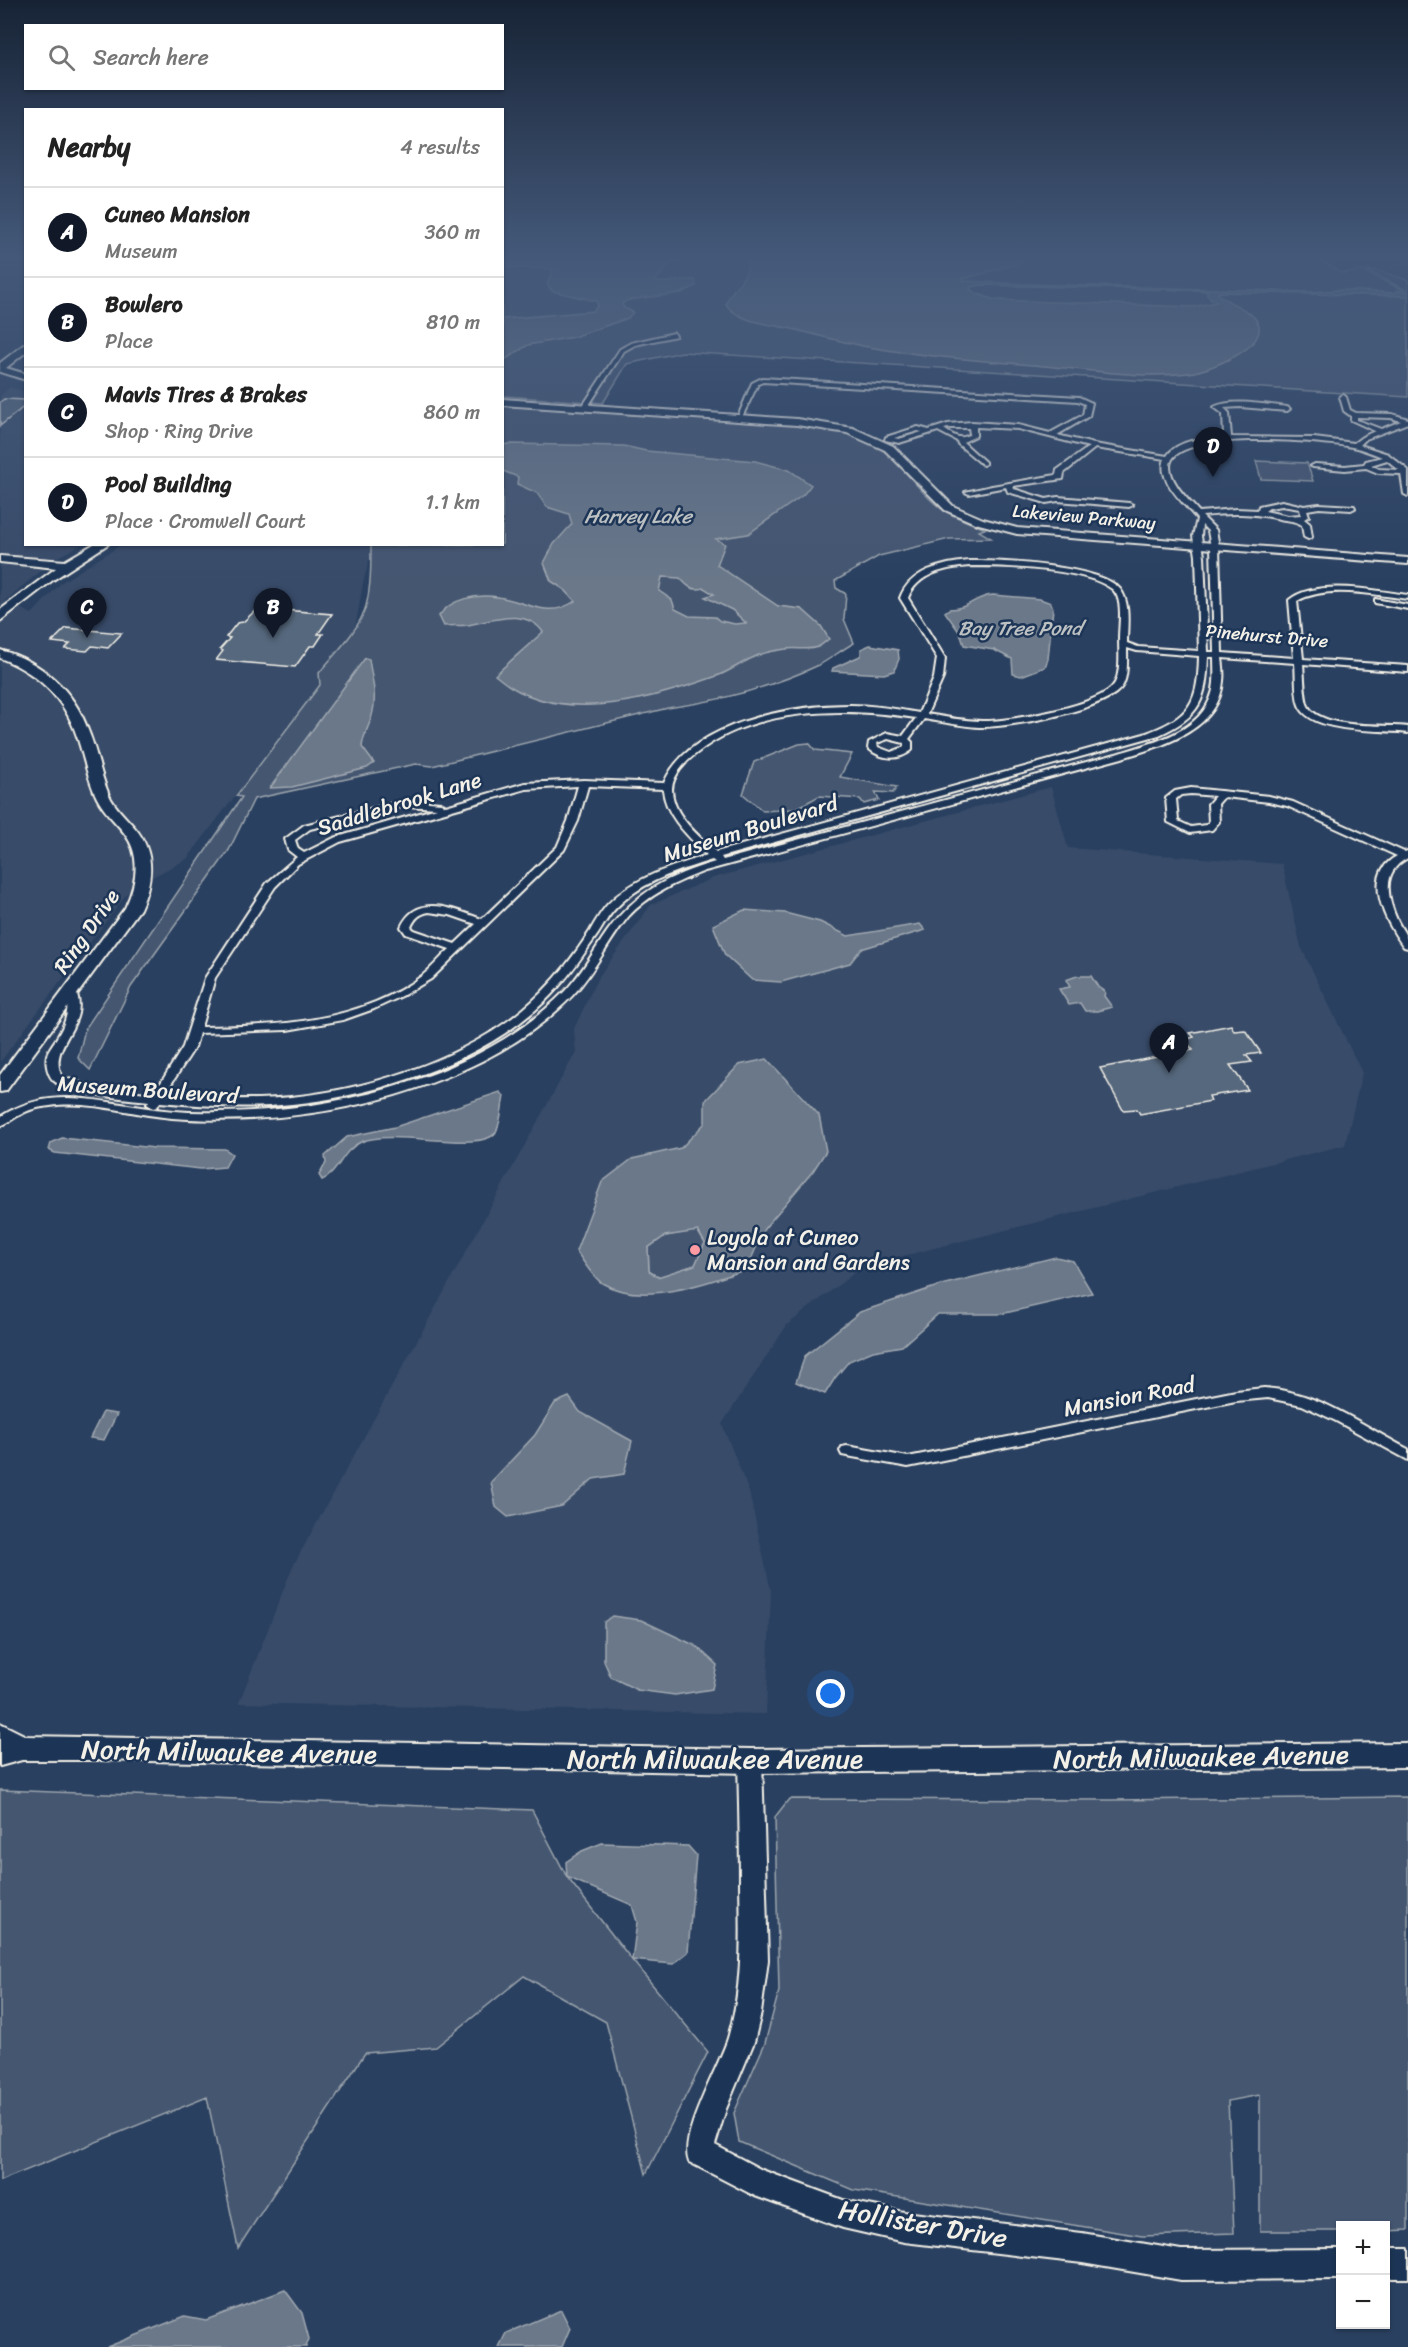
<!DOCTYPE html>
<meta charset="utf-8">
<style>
:root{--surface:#fff;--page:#f6f6f6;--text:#222;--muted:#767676;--line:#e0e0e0;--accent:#111827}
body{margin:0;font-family:Sriracha,sans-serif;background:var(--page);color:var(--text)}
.controls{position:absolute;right:18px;bottom:18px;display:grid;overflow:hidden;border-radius:0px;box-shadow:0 2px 4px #0004}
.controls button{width:54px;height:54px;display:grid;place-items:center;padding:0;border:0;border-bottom:2px solid var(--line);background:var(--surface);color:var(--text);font:30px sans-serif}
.you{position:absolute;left:831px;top:1694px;width:21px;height:21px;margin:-15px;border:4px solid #fff;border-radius:50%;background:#1a73e8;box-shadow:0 0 0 9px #1a73e833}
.badge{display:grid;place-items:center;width:39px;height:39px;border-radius:50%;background:var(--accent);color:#fff;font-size:20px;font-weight:700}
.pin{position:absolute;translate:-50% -50px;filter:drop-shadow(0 2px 3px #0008)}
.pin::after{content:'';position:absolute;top:32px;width:21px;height:18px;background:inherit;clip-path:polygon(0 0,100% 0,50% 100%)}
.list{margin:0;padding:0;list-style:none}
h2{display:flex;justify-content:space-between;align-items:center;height:78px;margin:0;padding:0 24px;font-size:26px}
h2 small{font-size:20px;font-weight:400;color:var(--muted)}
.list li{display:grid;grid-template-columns:39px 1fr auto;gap:18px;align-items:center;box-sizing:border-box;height:90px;padding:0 24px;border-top:2px solid var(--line)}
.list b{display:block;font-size:22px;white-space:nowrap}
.list p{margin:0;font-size:20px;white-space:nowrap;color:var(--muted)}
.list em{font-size:20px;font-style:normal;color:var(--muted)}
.icon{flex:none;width:33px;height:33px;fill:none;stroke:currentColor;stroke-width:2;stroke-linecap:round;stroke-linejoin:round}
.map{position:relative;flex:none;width:1408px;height:2347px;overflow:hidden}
.search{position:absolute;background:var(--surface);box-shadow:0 2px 4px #0004;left:24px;top:24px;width:480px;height:66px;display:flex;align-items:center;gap:15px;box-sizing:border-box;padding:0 21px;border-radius:0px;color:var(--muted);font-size:22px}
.panel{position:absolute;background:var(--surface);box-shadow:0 2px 4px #0004;left:24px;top:108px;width:480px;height:438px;border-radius:0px}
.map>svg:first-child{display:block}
.built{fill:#374c69}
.green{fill:#445771;stroke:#9ca4ac;stroke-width:1.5}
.water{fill:#6a788a;stroke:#a1a8b0;stroke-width:1.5;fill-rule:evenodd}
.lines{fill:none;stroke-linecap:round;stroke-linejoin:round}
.stream{stroke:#a1a8b0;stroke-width:2}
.building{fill:#56677d;stroke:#f4f1e8;stroke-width:1.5}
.street-casing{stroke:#f4f1e8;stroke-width:4}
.secondary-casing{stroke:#f4f1e8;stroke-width:4}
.primary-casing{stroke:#f4f1e8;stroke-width:4}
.street{fill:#1d3557;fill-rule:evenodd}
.secondary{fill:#1d3557;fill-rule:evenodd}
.primary{fill:#1d3557;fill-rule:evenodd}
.rail{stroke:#f4f1e8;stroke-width:2}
.poi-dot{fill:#ff9aa2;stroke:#1d3557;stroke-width:2}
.labels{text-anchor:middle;stroke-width:5;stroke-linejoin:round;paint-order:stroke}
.far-street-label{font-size:18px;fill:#f4f1e8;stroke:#1d3557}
.far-water-label{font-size:20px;font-style:italic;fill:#bdc1c2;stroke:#1d3557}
.street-label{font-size:22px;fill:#f4f1e8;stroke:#1d3557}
.poi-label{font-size:22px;fill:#f4f1e8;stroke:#1d3557;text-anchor:start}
.near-street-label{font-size:27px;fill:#f4f1e8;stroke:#1d3557}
</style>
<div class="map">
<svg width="1408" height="2347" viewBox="0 0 1408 2347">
<rect width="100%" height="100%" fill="#2a4060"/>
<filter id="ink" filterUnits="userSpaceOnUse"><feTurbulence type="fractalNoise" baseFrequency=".0167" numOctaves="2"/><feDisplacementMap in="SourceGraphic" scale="12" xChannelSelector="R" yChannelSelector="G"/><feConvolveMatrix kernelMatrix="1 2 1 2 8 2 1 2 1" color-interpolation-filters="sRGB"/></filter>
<g filter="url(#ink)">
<path class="built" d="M10 387 25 392 26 544 80 545 56 558 5 601 32 614 62 582 121 545H373L363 583 354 635 317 688 187 859 131 888 0 1062V396Z
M1051 787 1068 848 1282 864 1301 947 1362 1073 1345 1145 863 1266 787 1325 722 1424 749 1492 771 1591 766 1714 239 1703 292 1568 576 1052 574 1029 597 979 651 905 713 878Z"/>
<path class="green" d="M502 256H1313L1342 273 1363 271 1403 290H1406L1366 270 1379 271 1408 280V397L682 352 627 364 603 403 503 396Z
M503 406 803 426C825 429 847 432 867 441 898 454 915 491 943 510 955 518 972 523 985 529L979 531 991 538 949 539 879 556 835 581 836 588 846 594 844 619 854 643C841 650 832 658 819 665 772 687 719 701 668 708L432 766 416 764 254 799 229 850 131 987 90 1070 78 1058 85 1029 242 797 236 796 320 685 319 673C334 654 359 631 366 606 371 587 371 564 371 545L502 544Z
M1256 461 1307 463 1313 481 1261 479Z
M809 743 815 750 852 754 840 777 897 787 893 793 875 792 879 800 864 804 860 799 819 796 795 809 763 811 743 794 754 762 799 744Z
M697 1230 705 1243 695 1265 658 1277 649 1271 648 1248 665 1236Z
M0 1790 532 1810 567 1877 632 1960 708 2052 646 2174 606 2022 524 1976 436 2047 365 2053 238 2248 207 2097 0 2181Z
M1408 1797V2230L1386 2231V2226H1340V2231H1260V2095L1228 2101 1234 2233 1142 2236 854 2190 739 2142 734 2113 765 2043 779 1991 775 1817 789 1799 1110 1800Z"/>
<path class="water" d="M503 256H703L672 261 655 281C667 286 681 277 695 280L696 286 681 293 628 300 622 304 624 308 633 312 628 318 574 337 528 345 503 361V319L594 311 598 305 596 301 552 291 547 284 553 271 551 269 503 267Z
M745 256H1049L1029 258 1013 265 963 279 964 281 1025 284 1312 292 1338 290 1396 293 1397 291 1408 292V296L1219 292 1218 294C1228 304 1256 311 1259 326 1263 350 1207 371 1188 373 1141 379 1091 370 1043 366 989 361 934 358 881 349 851 345 822 336 792 329 772 324 738 323 726 304 730 287 755 276 745 256ZM982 285 1198 290 1207 291V295L1216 302 1193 307 995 300 975 293 970 289 971 287Z
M509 444 624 446 646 451 755 461 789 470 811 485 803 495 748 534 716 539 725 544 717 565 778 606 802 609 821 626 829 639C826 641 822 645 818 647 809 651 796 647 786 649 778 650 767 652 759 655 743 661 730 672 714 677 647 701 554 727 495 675L543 632C525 607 492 621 468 625 460 626 452 625 444 626L439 616C451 598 477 594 498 597 526 601 548 620 575 601L565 590 551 581 544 563 554 544 572 524 569 514 547 507 537 493 517 484 518 477 503 471V445ZM662 577 680 578C688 587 692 591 704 588L714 594 705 597 732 610 746 623 735 624 720 621 715 617 689 616 675 609 672 600 659 591Z
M993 595 1040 599 1051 603 1053 608 1048 659 1045 667 1021 676 1013 674 1012 659 994 650 964 645 960 633 945 612 949 609C969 609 975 596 993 595Z
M870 645 898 650 899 659 894 671 884 674 832 671 833 668 858 657 861 655V649Z
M365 658 369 659C371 675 377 694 373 711 371 724 363 734 362 747L374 763 367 768 292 787 270 788Z
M744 910 785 913 820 922 848 936 920 924 925 930 861 949 850 963 781 982 752 980 725 955 713 925Z
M1077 976H1091L1098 987 1105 992 1104 996 1112 1007 1097 1011H1085L1080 1003 1069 1005 1059 989 1070 987 1066 980Z
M767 1059 819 1115 826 1151 813 1171 764 1229 747 1269C708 1283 641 1307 602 1283 592 1277 583 1260 576 1251L602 1182 632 1159 681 1148 705 1123V1101L739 1065ZM698 1231 705 1243 695 1265 658 1277 649 1271 648 1248 665 1236Z
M500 1092 504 1096C502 1106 501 1123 496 1132 482 1154 393 1128 361 1142 342 1150 338 1174 322 1180L319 1175 326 1163 325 1156 347 1137 395 1127Z
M62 1138 155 1148 225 1149 232 1154 225 1167 201 1169 55 1153 49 1150 51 1143Z
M1056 1257 1073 1261 1092 1293 1001 1314H938L902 1346 873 1351 849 1361 835 1378 825 1394 796 1382 805 1356 860 1312 941 1285Z
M569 1397 580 1412 632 1441 624 1474 593 1479 562 1506 508 1517 496 1507 491 1482 535 1435 555 1403Z
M103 1412 117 1414 104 1440 90 1438Z
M612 1616 641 1620 696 1646 717 1665 712 1689 675 1695 637 1690 611 1677 604 1661V1622Z
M602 1843 688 1846 696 1855 688 1952 673 1964 632 1960 637 1922 632 1905 567 1877 566 1862 582 1851Z
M285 2290 302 2313 309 2339 306 2347H107L185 2316 206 2320Z
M561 2310 570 2328 562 2347H499L506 2333Z"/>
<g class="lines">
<path class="stream" d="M1090 287 1207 290"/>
</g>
<path class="building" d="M4 399 26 400V405L0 426V402Z
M258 608 332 614 318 634H323L315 646H310L295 667 216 660 223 651 220 649 230 638 226 637 237 623 243 622Z
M66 628 122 633 108 648 92 646 87 651 65 649 70 644 52 642Z
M1231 1025 1234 1031 1245 1030 1261 1053 1246 1055 1252 1062 1230 1065 1248 1090 1209 1096 1211 1101 1140 1114 1137 1109 1123 1110 1100 1068 1193 1050 1185 1040 1194 1037 1190 1033Z"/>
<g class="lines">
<g class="street-casing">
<path id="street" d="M674 333 676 336 635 345 624 351 587 408H583L582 407 620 349 631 343Z
M762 378 1079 397 1092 403 1089 416 1057 435 1094 444 1167 456C1178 439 1206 438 1224 437L1223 414 1214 407C1231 398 1267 405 1287 407L1290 409 1287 411 1240 407 1224 408 1229 413 1231 437 1314 438 1354 443 1362 437 1375 431 1351 420V416L1344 411 1340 397 1343 395 1346 397 1350 410 1356 413 1392 414 1408 419V423L1366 439 1360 445 1388 454 1408 470V496L1404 494 1401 474 1378 473 1366 468 1345 470 1313 467 1311 466 1315 464 1345 466 1364 464 1366 461 1382 457C1372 453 1362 449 1352 447 1325 441 1171 428 1170 466 1170 483 1189 500 1199 512L1236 509 1258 510 1259 506 1282 501 1304 506 1319 504 1354 506 1355 508 1351 510 1319 508 1307 510 1309 516 1304 519 1310 524 1312 537 1308 539 1304 537 1302 525C1295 520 1288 521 1280 519 1250 513 1233 513 1202 516L1216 530 1219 547 1222 653 1294 658 1289 600C1316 578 1376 591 1408 595V599C1373 595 1329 584 1297 601L1303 659 1408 666V672L1303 664C1304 674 1304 698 1308 706 1322 730 1384 724 1408 727V733C1382 729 1311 735 1299 705 1295 695 1296 674 1295 663L1222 658C1223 665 1224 674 1223 681 1219 731 1161 746 1122 758L705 871C677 882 649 894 628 917 608 942 595 971 573 995 538 1032 491 1059 444 1078 360 1112 262 1125 172 1118 132 1115 90 1100 50 1106 40 1107 29 1109 20 1115 13 1118 7 1124 0 1126V1117C46 1087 90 1100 141 1107 166 1111 192 1113 218 1112 282 1112 348 1102 410 1082 466 1064 523 1034 565 991 582 973 593 952 607 932 634 893 670 875 715 862L712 860C678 871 642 881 616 908 608 916 604 925 598 934 583 955 569 977 551 995 488 1061 380 1095 292 1104 248 1109 204 1106 160 1102L157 1107 153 1108 147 1104 149 1101C129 1099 68 1094 54 1081 48 1076 45 1063 47 1055 48 1050 53 1044 56 1039 66 1023 70 1010 66 991L67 989H75C92 1026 46 1044 62 1077L91 1086 154 1094 183 1047 205 978 267 883 297 857 288 850 285 839 304 825 406 800 441 803 446 806 525 783 584 780 664 783C690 722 792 705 851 705 873 705 897 709 919 713L934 678 937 658 900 598C905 584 915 576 928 570 941 565 955 562 969 561 999 560 1101 566 1120 589 1131 603 1127 626 1127 643L1138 647 1199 651 1196 556 1193 536 1197 519C1186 505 1156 480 1165 459L1095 448 1064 473 1063 479 1013 486 1014 489 1046 499 1058 497 1129 503 1133 505 1129 507 1058 501 1046 503 1008 492 1006 487 969 494 965 492 992 486 1056 475 1057 470 1089 447 1018 429 976 427V436L963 442 985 462V464L983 465 958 444 957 441 938 431 899 443 885 440 886 437 918 427 929 430 948 424 972 422 1018 425 1050 433 1083 415 1085 404 1078 401 763 382 758 384 741 419H737L752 383ZM1357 417 1391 418 1401 421 1381 429 1357 420ZM948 428H969L970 434C961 441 952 435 944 429ZM918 431 922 432 899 439 894 438ZM1387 460 1399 470 1379 469 1371 465ZM1282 506 1300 509 1301 515 1288 516 1265 511 1269 508ZM1202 525 1208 531 1211 547 1214 652H1208L1204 556 1201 536ZM969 566C1003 566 1085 568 1112 589 1124 599 1119 624 1119 638 1119 651 1121 671 1115 683 1103 706 1007 722 982 721 963 721 945 717 927 714L943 678 945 658 908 598C917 574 945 568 969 566ZM1127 648 1137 651 1199 656C1198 704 1190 717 1144 734L716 852C699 836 673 816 672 790 672 776 686 761 697 753 755 707 846 707 916 718L903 736 887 733 869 742 868 748C881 760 899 761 912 750V742L909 739 924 719C942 722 961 726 979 727 1007 728 1110 710 1123 685 1128 675 1127 660 1127 648ZM1208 657H1214C1214 671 1216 686 1210 699 1196 734 1148 744 1116 754L723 860 721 857 1159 735C1201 716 1206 700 1208 657ZM888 739 904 743V747L891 752 878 747 877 743ZM578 786 568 821 557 847 482 919C453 909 417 892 401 927L406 934 450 949C441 957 433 967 423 975 360 1023 277 1026 201 1027L215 978 275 887 298 864 340 842 526 789ZM588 786 663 789C665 816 689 837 707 855 672 867 633 877 607 905 600 913 595 922 590 931 576 953 560 974 542 992 480 1055 377 1088 291 1097 249 1101 206 1099 164 1095L195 1047 199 1033 287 1030 343 1020 374 1009 402 996 431 979 564 850 578 821ZM406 806 437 808 334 838 304 853 298 849 295 840 310 829ZM429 912 450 915 476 924 455 944 414 930 411 927C415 918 419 914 429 912Z
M1375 599 1408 605V609L1375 603Z
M1191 788 1269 796 1293 802 1404 852 1408 851V858C1381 871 1387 898 1398 922 1403 932 1408 935 1408 948L1404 947C1387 925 1360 875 1397 856L1287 806 1269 802 1224 797 1218 804 1219 822 1212 830 1190 833 1168 822 1166 798 1175 791ZM1191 794 1215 796 1208 804 1209 822 1206 825 1191 827 1178 821 1176 799 1181 795Z
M1264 1388C1318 1391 1361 1425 1408 1449V1460L1336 1421 1302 1405 1268 1398 1236 1401 908 1467 847 1456 842 1455 840 1451 842 1447 847 1446 908 1457 1236 1391Z"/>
</g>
<g class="secondary-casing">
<path id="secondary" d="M26 343V352L6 368 26 374V380L0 372V363Z
M502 399 797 419 853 428 893 446 953 506 983 519 1017 528 1408 558V564L1017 534 975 523 945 510 885 450 847 433 797 425 502 405Z
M94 544H108L53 580 0 621V610L56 568 0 562V556L65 561Z
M0 650C41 661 74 690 88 730 97 751 100 774 109 795 115 808 126 817 135 828 156 853 153 881 140 909L6 1091 0 1092V1075L125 908C136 885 142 857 125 834 116 822 104 812 97 798 89 782 85 763 80 746 68 702 42 675 0 658Z
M750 1750 759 1753 762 1761 768 1960 761 2013 754 2042 726 2109 715 2145 762 2170 843 2200 904 2212 1082 2233 1181 2250 1340 2249V2279L1181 2280 1082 2263 904 2242 843 2228 755 2196 689 2162C678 2136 719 2067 728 2038 743 1987 741 1937 740 1884 740 1843 739 1802 738 1761L741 1753Z
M1386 2248H1408V2278H1386Z"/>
</g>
<g class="primary-casing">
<path id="primary" d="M0 1723 26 1736 750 1749 1408 1743V1767L750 1773 97 1760H22L0 1766Z"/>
</g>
<use href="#street" class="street"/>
<use href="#secondary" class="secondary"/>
<use href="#primary" class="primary"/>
<path class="rail" d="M1403 256 1408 258"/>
</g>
</g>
<linearGradient id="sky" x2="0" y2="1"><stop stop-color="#172335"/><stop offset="0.44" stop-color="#44597a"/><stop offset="1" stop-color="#44597a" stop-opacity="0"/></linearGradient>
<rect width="1408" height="584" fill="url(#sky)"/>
<circle class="poi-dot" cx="695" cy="1250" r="6"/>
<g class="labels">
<g class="far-street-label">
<text transform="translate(1084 517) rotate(5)" y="6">Lakeview Parkway</text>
<text transform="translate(1267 636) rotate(5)" y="6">Pinehurst Drive</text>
</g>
<g class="far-water-label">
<text x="638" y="523">Harvey Lake</text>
<text x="1020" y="635">Bay Tree Pond</text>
</g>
<g class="street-label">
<text transform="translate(399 803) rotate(-17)" y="8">Saddlebrook Lane</text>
<text transform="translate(750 828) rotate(-17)" y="8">Museum Boulevard</text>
<text transform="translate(86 931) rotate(-55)" y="8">Ring Drive</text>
<text transform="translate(148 1089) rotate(4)" y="8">Museum Boulevard</text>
<text transform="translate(1129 1396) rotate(-11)" y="8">Mansion Road</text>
</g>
<g class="poi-label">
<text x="707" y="1245">Loyola at Cuneo<tspan x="707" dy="25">Mansion and Gardens</tspan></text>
</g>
<g class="near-street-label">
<text transform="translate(229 1752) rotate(1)" y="9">North Milwaukee Avenue</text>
<text transform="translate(1201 1757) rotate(-1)" y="9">North Milwaukee Avenue</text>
<text x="715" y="1768">North Milwaukee Avenue</text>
<text transform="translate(923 2224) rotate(10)" y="9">Hollister Drive</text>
</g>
</g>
</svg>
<div class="controls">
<button>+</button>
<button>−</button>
</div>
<div class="you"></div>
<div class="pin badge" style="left:1169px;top:1073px">A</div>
<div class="pin badge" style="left:273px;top:638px">B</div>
<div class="pin badge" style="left:87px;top:638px">C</div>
<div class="pin badge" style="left:1213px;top:477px">D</div>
<div class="search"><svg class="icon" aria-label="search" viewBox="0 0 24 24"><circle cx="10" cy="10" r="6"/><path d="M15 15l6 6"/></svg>Search here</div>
<section class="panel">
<h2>Nearby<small>4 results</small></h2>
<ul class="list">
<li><span class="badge">A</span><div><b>Cuneo Mansion</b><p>Museum</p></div><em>360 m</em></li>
<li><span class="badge">B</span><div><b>Bowlero</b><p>Place</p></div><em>810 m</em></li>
<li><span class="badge">C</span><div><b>Mavis Tires &amp; Brakes</b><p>Shop · Ring Drive</p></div><em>860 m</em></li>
<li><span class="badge">D</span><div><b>Pool Building</b><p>Place · Cromwell Court</p></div><em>1.1 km</em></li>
</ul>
</section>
</div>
